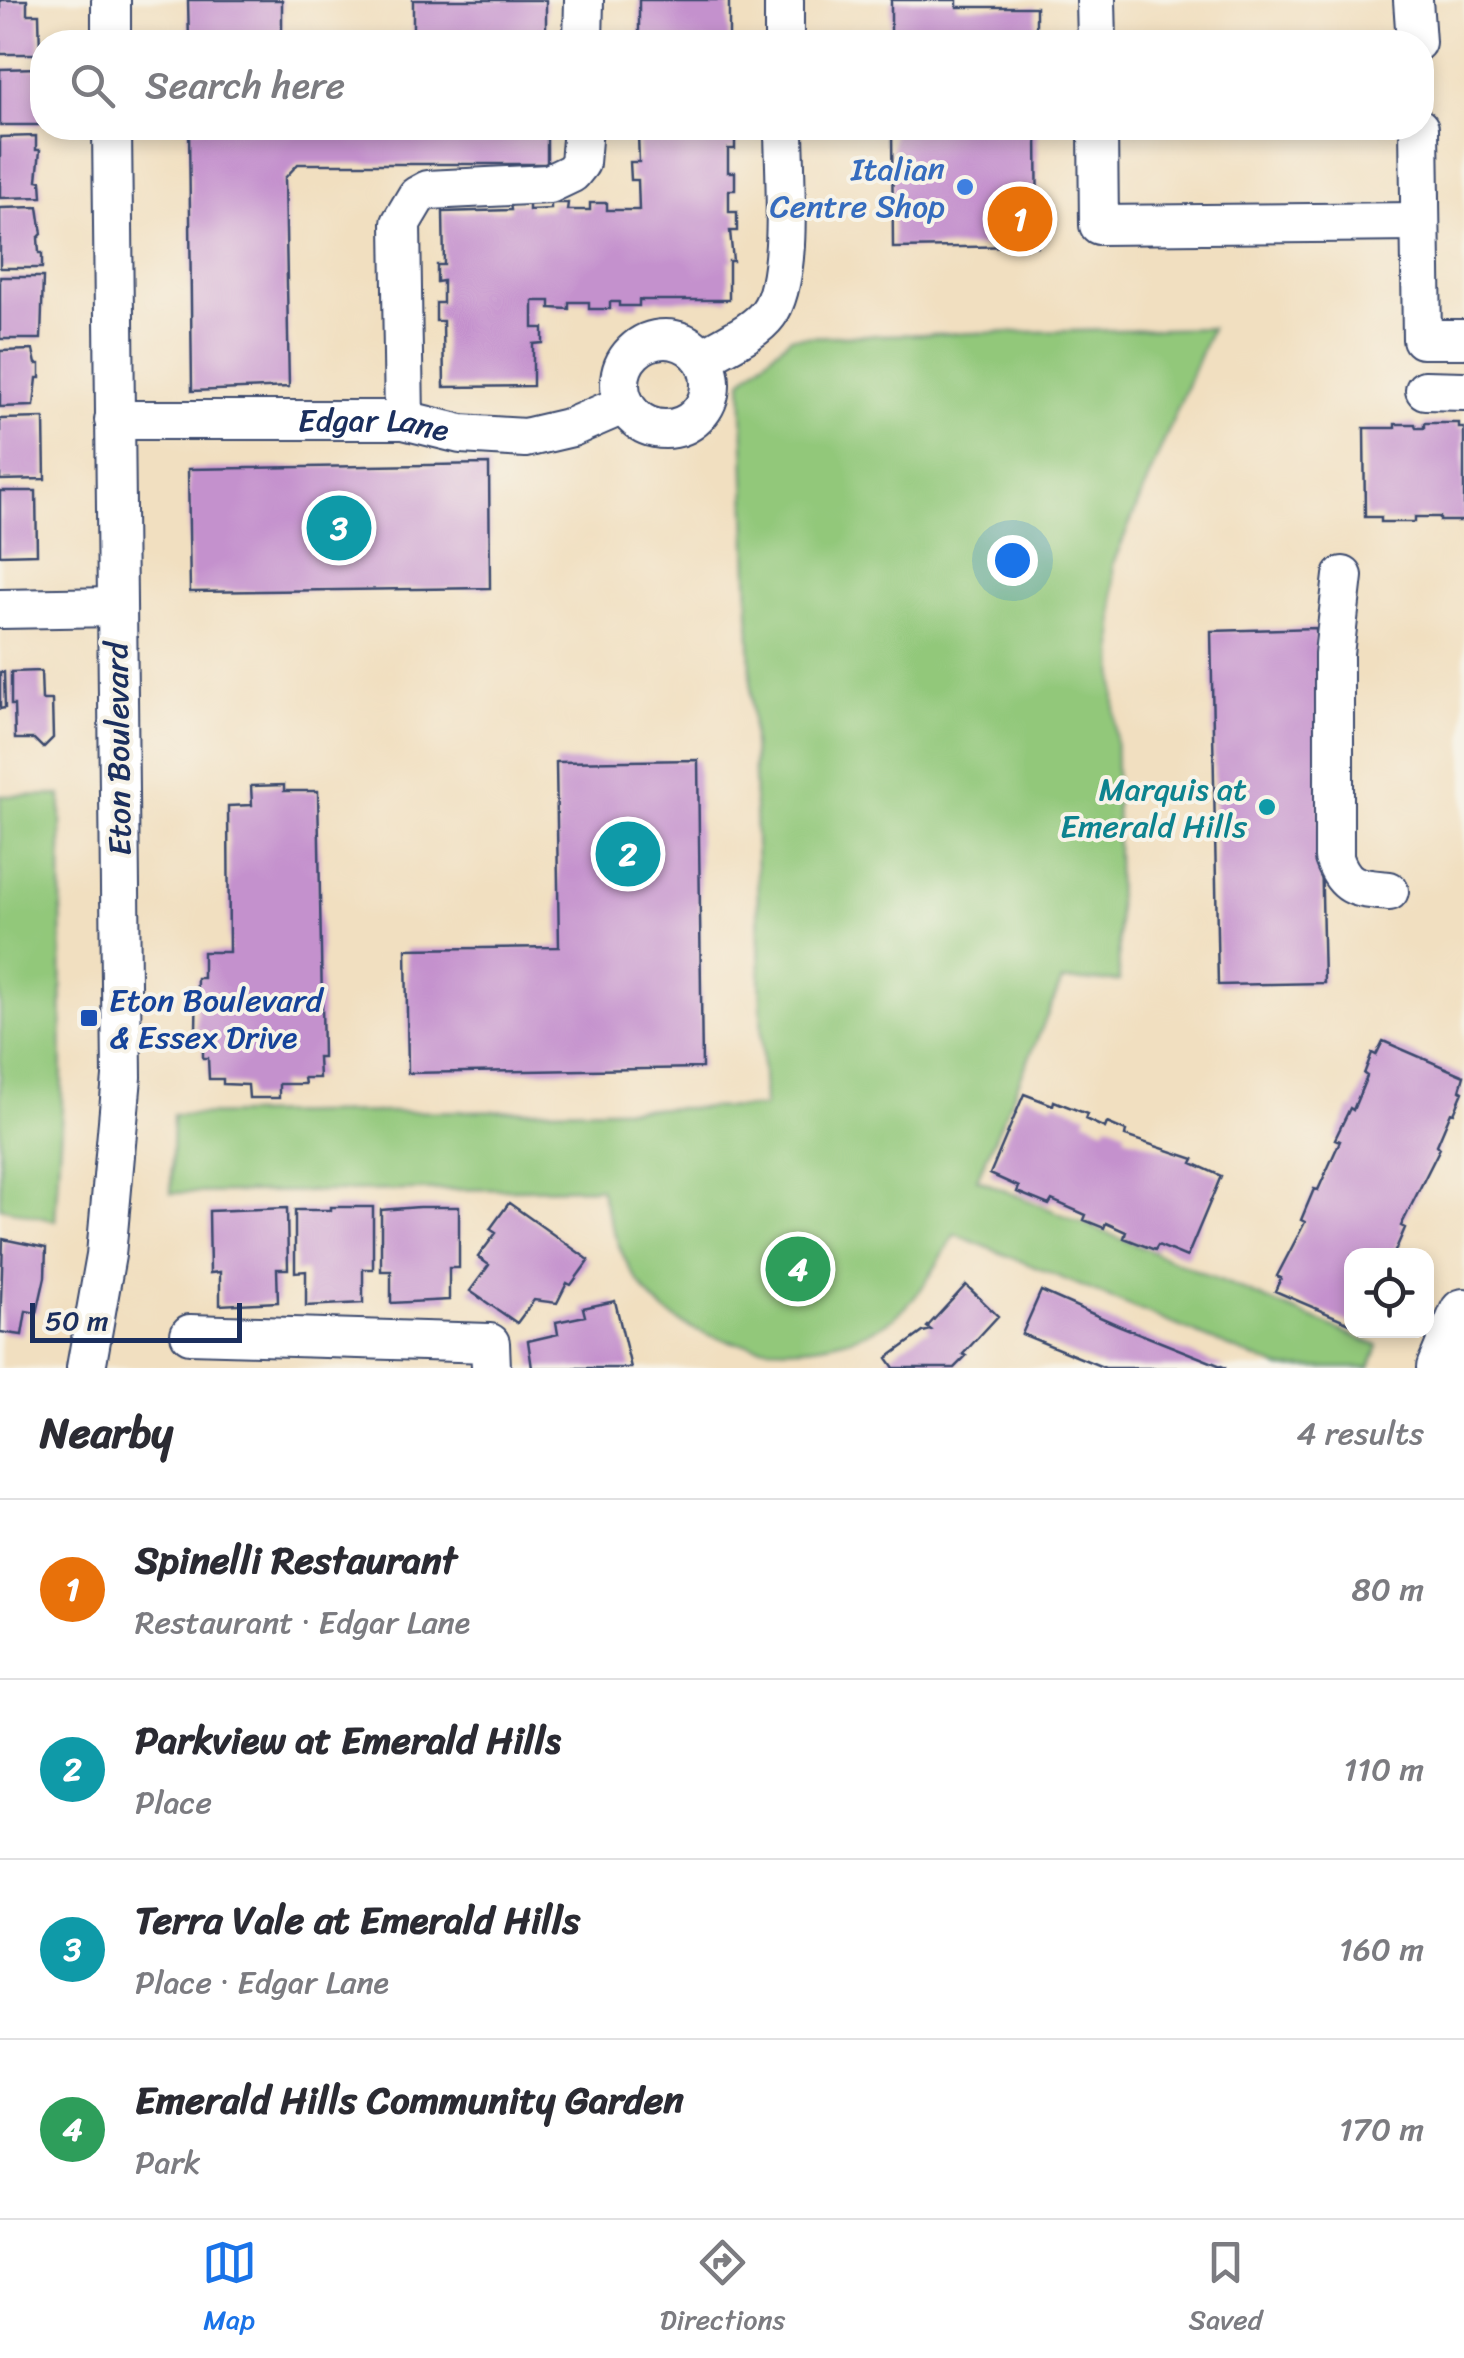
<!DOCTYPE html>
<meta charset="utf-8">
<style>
:root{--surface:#fff;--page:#f7f7f7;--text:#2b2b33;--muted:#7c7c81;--line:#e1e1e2;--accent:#1a73e8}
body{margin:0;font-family:Sriracha,sans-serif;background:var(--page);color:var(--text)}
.controls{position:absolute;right:30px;bottom:30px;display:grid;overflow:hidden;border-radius:20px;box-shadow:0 5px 15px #0003}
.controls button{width:90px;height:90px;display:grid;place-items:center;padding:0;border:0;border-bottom:2px solid var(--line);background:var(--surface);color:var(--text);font:50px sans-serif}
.scale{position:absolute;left:30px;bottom:25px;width:212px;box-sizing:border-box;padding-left:10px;border:5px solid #1b2f5e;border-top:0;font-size:28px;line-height:35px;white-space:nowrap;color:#1b2f5e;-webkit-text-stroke:8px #f7f3e8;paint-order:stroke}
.you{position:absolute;left:1012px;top:560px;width:35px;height:35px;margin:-25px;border:8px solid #fff;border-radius:50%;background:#1a73e8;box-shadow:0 0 0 15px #1a73e833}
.badge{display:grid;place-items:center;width:65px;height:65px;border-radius:50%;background:var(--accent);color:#fff;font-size:32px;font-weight:700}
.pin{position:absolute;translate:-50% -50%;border:5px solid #fff;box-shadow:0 2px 10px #0006}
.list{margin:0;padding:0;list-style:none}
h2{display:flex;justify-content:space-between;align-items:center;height:130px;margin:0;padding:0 40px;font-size:42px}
h2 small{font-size:32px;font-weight:400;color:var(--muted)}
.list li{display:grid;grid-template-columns:65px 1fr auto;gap:30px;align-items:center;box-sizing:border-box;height:180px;padding:0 40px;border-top:2px solid var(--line)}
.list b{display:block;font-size:38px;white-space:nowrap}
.list p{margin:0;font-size:32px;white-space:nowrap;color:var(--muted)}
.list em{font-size:32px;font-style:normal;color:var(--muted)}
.icon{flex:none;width:55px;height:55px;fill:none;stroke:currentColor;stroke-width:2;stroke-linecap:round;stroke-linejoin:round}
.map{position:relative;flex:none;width:1464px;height:1368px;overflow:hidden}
.search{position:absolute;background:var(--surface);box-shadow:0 5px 15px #0003;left:30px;right:30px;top:30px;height:110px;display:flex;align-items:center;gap:25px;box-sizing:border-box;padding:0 35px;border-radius:40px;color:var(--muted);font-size:38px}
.sheet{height:850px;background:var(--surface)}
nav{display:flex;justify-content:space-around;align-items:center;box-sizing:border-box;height:140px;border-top:2px solid var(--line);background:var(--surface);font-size:28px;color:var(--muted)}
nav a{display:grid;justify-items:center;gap:5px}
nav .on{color:var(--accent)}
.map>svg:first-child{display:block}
.green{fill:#92c87a;stroke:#567c6c;stroke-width:2.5}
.building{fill:#c491cd}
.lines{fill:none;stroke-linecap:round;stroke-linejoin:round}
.minor-casing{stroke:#3b496d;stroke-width:42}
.major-casing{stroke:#3b496d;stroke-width:52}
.minor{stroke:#fff;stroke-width:38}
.major{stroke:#fff;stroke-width:48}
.shop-dot{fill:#3f7fe0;stroke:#f7f3e8;stroke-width:4}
.culture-dot{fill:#0f9aa8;stroke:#f7f3e8;stroke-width:4}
.transit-dot{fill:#1a4fb4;stroke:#f7f3e8;stroke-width:4}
.labels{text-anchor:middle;stroke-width:8;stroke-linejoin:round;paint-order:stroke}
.shop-label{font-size:32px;fill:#366cbe;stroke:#f7f3e8;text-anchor:end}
.street-label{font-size:32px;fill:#1b2f5e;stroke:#f7f3e8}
.culture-label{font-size:32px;fill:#0d838f;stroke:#f7f3e8;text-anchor:end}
.transit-label{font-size:32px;fill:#164399;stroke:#f7f3e8;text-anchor:start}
</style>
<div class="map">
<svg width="1464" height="1368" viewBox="0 0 1464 1368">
<rect width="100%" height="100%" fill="#f7f3e8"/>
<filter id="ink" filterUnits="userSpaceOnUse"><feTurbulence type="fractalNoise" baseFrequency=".01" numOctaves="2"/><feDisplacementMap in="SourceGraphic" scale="20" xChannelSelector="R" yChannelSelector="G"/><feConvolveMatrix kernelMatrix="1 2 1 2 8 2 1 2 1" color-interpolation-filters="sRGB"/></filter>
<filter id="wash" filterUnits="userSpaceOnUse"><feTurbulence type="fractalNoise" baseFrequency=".0048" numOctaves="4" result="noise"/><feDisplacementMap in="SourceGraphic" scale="40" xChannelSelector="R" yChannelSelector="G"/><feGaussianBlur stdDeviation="2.25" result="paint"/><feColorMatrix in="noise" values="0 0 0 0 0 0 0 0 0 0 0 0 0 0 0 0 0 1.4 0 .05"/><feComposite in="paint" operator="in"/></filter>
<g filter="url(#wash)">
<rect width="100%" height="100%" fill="#f1dfc0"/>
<path class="green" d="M1211 328 1113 564 1119 981H1062L977 1179 1378 1346 1370 1368H1280L955 1234C937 1263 921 1298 892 1319 829 1362 710 1357 656 1303 623 1270 613 1231 600 1188L171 1193 173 1115 764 1107 742 380 791 337Z
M61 795 62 1108 55 1221 0 1207V796Z"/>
<g id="blocks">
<path class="building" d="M0 0H27V14H39L40 54H0Z
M188 0H282V42H189Z
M413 0H546V42H413Z
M639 0H729V42H639Z
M891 0H957V7H1036V42H891Z
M40 68 41 125H0V69Z
M189 128H547V164H298L285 178 289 387 192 391Z
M632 128H728V132L735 133V149H728V172H735V190H729V212H737V231H730L733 261H729V300H639V306H619V302H610V309H589V302H569V309L550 308V301H533V328H543V343L533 344V386L444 387 443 321H436V303H443V281L437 282V265H444L443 212 511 210 510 203H529V210L551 209V203H568L567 210H590V203H607V210H639L638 180H631L630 162H639L638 135H632Z
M892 128H1037L1038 246 893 248Z
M36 136V150H40L37 180 41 181 42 197 0 198V137Z
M38 207 42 234 38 238 39 253H42V268H0V208Z
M0 277H43L41 339H0Z
M33 350 36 364H40V378H37L34 406 0 407V351Z
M44 418 45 479 0 480V419Z
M1424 423H1459V428H1464V521H1440V517H1415V522H1381V517H1365L1364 428H1395V424H1415L1416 428H1424Z
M489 464 490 588 190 592 188 469Z
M0 491H36L37 554 0 555Z
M1316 628 1324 983 1218 985 1211 631Z
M41 671 42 700H52L53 738 43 748 34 739H15L14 705H11V672Z
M0 672H4L5 708 0 709Z
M698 760 702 1068 408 1073 406 949 559 947 556 762Z
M284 785V791H318L323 1057H318L319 1078H304L305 1084H279V1098H249L248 1085 223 1084V1079H209L208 1058H203V1030H196L197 978H203V952H229L228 806 252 805 251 786Z
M1383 1041 1464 1076 1460 1090 1463 1092 1454 1113 1451 1112 1437 1145 1440 1148 1401 1226 1405 1228 1393 1256H1352V1324L1275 1291 1281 1278 1277 1276 1305 1222 1301 1220 1314 1189 1318 1190 1340 1141 1335 1139 1350 1108 1353 1110 1367 1076 1364 1074 1372 1053 1376 1055Z
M1024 1094 1053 1105 1054 1101 1087 1114 1085 1119 1105 1128 1107 1123 1126 1131 1125 1136 1194 1159 1192 1163 1221 1176 1187 1257 1158 1245 1155 1250 1124 1238 1126 1232 1106 1223 1104 1228 1084 1220 1086 1215 1052 1200 1049 1205 1017 1192 1019 1187 990 1174Z
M509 1203 589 1260 571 1285 567 1283 557 1303 534 1300 517 1323 470 1291 489 1265 478 1257 496 1233 490 1229Z
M331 1207H373V1269H363V1303L306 1306V1271L295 1272V1210H331Z
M419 1207H459V1268H449V1300L391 1303V1271H381V1210Z
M287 1208 288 1269H277L278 1302 220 1305V1272L210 1273 209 1211Z
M3 1239 46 1248 45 1277 37 1313 26 1311 22 1335 0 1332Z
M966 1285 998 1316 963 1354 966 1356 954 1368H894L887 1358 923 1332 931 1330 927 1327Z
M1041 1291 1118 1325 1226 1368H1105L1022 1334Z
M615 1301 631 1368H532L528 1341 558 1334 556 1322 585 1316 583 1308Z"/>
</g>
</g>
<g filter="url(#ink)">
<use href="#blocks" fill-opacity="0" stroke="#3b496d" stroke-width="2.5"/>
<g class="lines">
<g class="minor-casing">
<g id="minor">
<path d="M111 0V42"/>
<path d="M1096 0 1097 42"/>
<path d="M1413 0 1416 42"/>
<path d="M583 42 584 0"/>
<path d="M784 42V0"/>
<path d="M1098 128 1099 225 1419 222"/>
<path d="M1419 128 1422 339H1464"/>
<circle cx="665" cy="384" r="45"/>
<path d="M703 358C723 345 754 333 768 314 794 281 784 171 784 128"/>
<path d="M1425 390 1464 391"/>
<path id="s1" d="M114 420H404L461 434 525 438 572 427 625 404"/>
<path d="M404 420 401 223 417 196 428 190 549 184 572 173 580 163 583 128"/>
<path d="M1343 576 1334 654V858C1345 889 1358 888 1389 891"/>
<path d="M0 609 116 607"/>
<path d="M190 1334 490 1343 491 1368"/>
<path d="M86 1368 106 1255 122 1077 112 128"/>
</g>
</g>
<g class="major-casing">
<path id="major" d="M1441 1368 1464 1313"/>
</g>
<use href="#minor" class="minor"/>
<use href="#major" class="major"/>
</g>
</g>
<circle class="shop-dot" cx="965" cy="187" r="10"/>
<circle class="culture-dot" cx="1267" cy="807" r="10"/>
<rect class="transit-dot" x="79" y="1008" width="20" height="20" rx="5"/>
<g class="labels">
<g class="shop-label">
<text x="945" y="180">Italian<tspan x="945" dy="37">Centre Shop</tspan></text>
</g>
<g class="street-label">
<text dy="11" stroke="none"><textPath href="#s1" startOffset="260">Edgar Lane</textPath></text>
<text transform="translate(118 749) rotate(-91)" y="11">Eton Boulevard</text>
</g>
<g class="culture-label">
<text x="1247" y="800">Marquis at<tspan x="1247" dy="37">Emerald Hills</tspan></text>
</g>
<g class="transit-label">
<text x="109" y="1011">Eton Boulevard<tspan x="109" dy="37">&amp; Essex Drive</tspan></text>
</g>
</g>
</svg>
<div class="controls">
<button><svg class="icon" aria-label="locate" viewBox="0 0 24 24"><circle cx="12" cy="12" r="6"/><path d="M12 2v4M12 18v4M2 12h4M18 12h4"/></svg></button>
</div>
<div class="scale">50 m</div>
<div class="you"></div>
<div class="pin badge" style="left:1020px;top:219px;background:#e8710a">1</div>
<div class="pin badge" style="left:628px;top:854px;background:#0f9aa8">2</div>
<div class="pin badge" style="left:339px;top:528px;background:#0f9aa8">3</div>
<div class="pin badge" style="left:798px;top:1269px;background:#2e9e5b">4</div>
<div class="search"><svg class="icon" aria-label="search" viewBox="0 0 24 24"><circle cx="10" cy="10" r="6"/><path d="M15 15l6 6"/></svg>Search here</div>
</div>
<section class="sheet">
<h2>Nearby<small>4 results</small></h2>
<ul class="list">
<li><span class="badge" style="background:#e8710a">1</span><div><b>Spinelli Restaurant</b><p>Restaurant · Edgar Lane</p></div><em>80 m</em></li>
<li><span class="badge" style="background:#0f9aa8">2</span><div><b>Parkview at Emerald Hills</b><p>Place</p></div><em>110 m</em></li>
<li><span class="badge" style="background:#0f9aa8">3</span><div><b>Terra Vale at Emerald Hills</b><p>Place · Edgar Lane</p></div><em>160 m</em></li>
<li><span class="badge" style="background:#2e9e5b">4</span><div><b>Emerald Hills Community Garden</b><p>Park</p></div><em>170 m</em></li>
</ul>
</section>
<nav>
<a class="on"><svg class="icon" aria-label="map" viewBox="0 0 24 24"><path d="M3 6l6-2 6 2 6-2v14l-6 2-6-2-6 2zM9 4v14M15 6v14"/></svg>Map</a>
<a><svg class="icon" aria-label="directions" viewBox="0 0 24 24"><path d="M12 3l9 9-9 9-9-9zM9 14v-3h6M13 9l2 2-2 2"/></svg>Directions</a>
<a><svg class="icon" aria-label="saved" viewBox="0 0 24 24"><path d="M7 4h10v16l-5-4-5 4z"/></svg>Saved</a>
</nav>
